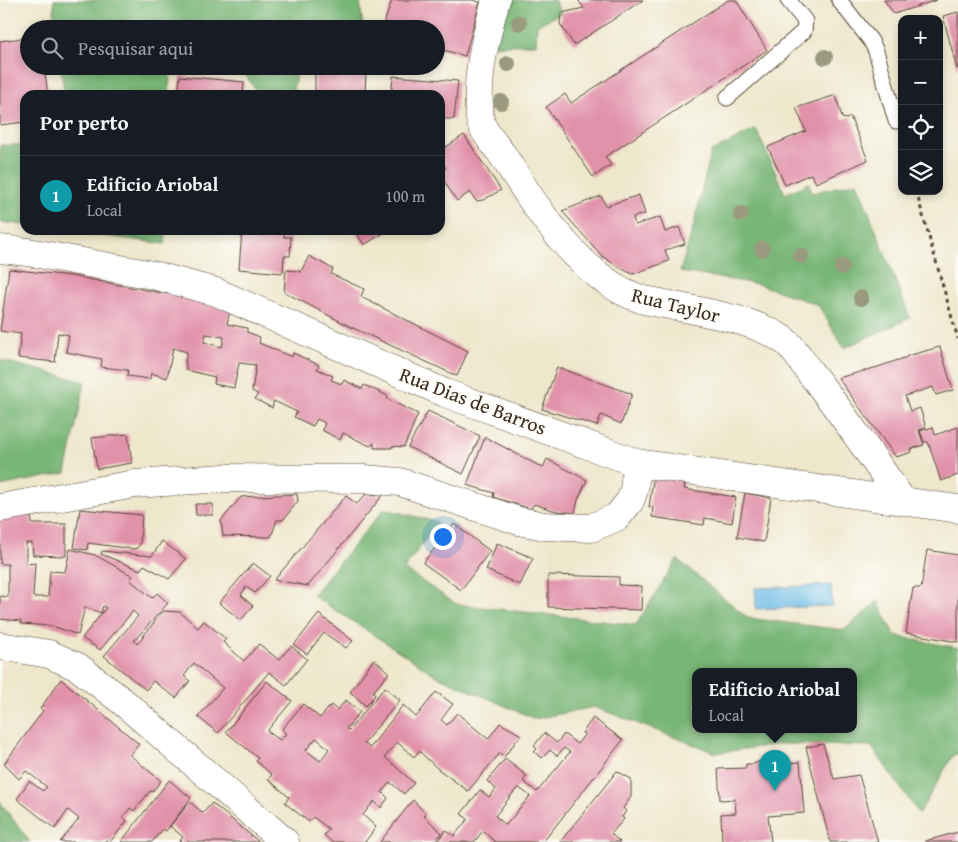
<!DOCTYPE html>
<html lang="pt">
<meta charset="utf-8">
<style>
:root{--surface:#171b24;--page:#20242c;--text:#f1f3f6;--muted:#9ea1a6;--line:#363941;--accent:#d1495b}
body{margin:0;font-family:"Gentium Book Plus",serif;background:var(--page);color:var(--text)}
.controls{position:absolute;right:15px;top:15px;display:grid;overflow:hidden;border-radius:10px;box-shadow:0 2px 8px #0003}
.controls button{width:45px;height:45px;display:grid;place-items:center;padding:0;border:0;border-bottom:1px solid var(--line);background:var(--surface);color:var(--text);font:25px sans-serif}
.you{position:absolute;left:442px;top:536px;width:18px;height:18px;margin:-12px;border:4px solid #fff;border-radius:50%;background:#1a73e8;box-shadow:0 0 0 8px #1a73e833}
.badge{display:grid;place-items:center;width:32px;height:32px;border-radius:50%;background:var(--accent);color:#fff;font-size:16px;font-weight:700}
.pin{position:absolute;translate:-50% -41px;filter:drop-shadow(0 1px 2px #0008)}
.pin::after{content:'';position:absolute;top:26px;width:18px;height:15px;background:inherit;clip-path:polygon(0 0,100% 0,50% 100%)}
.popup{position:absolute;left:692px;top:668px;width:165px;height:65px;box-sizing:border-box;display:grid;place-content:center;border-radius:10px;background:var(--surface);filter:drop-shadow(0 1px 4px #0005);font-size:16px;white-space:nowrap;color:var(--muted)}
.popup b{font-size:19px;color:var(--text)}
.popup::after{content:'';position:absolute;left:50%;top:100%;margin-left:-10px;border:10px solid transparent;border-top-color:var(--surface)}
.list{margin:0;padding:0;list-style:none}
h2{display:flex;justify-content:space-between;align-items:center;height:65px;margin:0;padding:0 20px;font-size:21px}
h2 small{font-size:16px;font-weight:400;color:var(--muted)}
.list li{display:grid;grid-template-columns:32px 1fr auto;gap:15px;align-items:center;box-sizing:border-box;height:80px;padding:0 20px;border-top:1px solid var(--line)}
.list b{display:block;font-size:19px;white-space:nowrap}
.list p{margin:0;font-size:16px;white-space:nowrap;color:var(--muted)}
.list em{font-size:16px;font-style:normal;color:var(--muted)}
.icon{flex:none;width:28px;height:28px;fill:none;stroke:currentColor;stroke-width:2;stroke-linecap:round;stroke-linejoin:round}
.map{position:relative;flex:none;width:958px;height:842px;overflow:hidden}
.search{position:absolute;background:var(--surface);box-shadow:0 2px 8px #0003;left:20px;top:20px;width:425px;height:55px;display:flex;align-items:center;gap:12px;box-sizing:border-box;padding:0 18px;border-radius:28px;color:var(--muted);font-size:19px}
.panel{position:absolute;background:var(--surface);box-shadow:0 2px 8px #0003;left:20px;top:90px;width:425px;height:145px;border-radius:15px}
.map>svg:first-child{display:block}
.forest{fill:#78b676;stroke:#5a704a;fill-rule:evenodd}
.water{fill:#6cbbe6;stroke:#547282}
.building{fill:#e191aa;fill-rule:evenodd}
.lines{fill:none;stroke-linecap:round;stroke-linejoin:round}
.service-casing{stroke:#564638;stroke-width:17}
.minor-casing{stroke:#564638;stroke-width:29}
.path{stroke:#564638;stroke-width:3;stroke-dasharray:4 4;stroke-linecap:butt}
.service{stroke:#fff;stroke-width:15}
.minor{stroke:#fff;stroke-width:28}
.tree{fill:#9a9b7e}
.labels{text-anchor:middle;stroke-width:4;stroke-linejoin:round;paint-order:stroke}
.street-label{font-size:20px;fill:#3b2a1e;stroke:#fdfcf7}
</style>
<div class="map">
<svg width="958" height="842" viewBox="0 0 958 842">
<rect width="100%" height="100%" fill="#fdfcf7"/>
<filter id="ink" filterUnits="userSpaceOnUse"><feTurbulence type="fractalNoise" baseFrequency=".02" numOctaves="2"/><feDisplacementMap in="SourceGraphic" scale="10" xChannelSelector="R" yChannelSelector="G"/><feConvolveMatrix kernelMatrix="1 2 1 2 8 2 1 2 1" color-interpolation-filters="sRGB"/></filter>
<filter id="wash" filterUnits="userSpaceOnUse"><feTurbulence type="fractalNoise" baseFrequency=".0096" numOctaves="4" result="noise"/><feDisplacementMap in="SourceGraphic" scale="20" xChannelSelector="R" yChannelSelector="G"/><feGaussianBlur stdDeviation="1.12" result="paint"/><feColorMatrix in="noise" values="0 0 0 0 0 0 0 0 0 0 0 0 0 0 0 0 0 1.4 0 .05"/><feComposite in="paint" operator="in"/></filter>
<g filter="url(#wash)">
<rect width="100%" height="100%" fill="#eee7cc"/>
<path class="forest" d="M54 0H360L363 29H54Z
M499 0H554L561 13 537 25 536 44 486 46Z
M60 66H298L293 90 296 95H259L245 74H170L169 95H65Z
M756 129 785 194 809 183 812 193 857 182 910 318 844 348 818 305 758 284 680 272 694 224 711 152Z
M0 145H25V225L0 222Z
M61 230H166L165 244Z
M0 360 85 382 66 473 0 486Z
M384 509 438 522 404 569 456 604 636 625 677 559 748 618 844 630 878 601 895 636 958 648V754L953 755 919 814 871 746 780 744 716 753 594 707 535 719 437 676 312 595ZM696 672H854V730H696Z
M0 802 30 842H0Z"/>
<path class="water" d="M831 585 832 606 756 609 755 588Z"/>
<g id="blocks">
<path class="building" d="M392 0H472L480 2 465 56 436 48V29H382Z
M578 0H643L574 45 560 24 561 13 584 8Z
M728 0H736L767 50 605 157 611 165 593 177 546 107 565 94 571 103Z
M884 0H937L894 14Z
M958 12V69H957L943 16Z
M23 38 26 59 29 58V66H44L48 95H25V122L0 125V41Z
M315 71 366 72 365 95H315Z
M180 76 244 82 243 95H178Z
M393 76 458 81 454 119H440V95H391Z
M836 95 842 118 847 119 850 116 868 160 816 183 811 174 785 185 768 147 806 131 796 108Z
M464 135 501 190 483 200 476 201 470 192 457 201 440 175V172L446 168 440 159V151Z
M639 195 645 214 633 217 635 225 660 217 665 232 679 227 685 244 665 250 669 261 633 274 618 267 602 256 562 211 601 196 606 206Z
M242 230H284V237H291L290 256H284L283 273 239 269Z
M355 230H389L364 245Z
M309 256 333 269 331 274 364 289 361 297 468 351 457 376 351 327 284 292 286 270 300 271V273Z
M9 269 71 276 168 294 169 292 230 310 227 324 247 328V332L260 337 259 343 292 357 293 353 319 365 317 369 333 376 331 380 342 384 344 380 362 389 364 385 388 396 387 399 418 414 404 447 392 446V448H374V443L370 446 343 433 340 440 322 430 325 423 317 419 313 426 294 417 297 412 274 401 272 408 255 399 258 394 252 391 256 365 239 363 234 388 214 384 215 377 186 370V363H185L187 352 173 348 167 378 151 373 150 379 127 376 128 370 101 367 102 359 66 352 69 335 58 333 55 362 18 358 21 334 0 331ZM206 334 224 337 222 347 204 342Z
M940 347 953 390 936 395 933 387 905 396 910 411 920 408 926 428 919 430 924 445 911 449 912 452 896 457 838 378 878 367 907 357V356Z
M557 367 632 394 621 424 601 415 597 426 542 409Z
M428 411 480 436 463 474 408 447Z
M933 427 935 435 958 427V475L941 481 928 442H924L920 431Z
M128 434 132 463 97 469 92 438Z
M485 437 543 468 547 459 587 480 578 500 575 513 556 511 534 504 531 509 493 497 494 493 467 485Z
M654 475 685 481 684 489 736 497 732 523 705 518 704 525 652 517 653 507H649Z
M745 493 771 498 764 542 737 537Z
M297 494 298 501 283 520H277L271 537 223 536 221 521 241 497Z
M366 494 383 495 308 586 274 580 346 496 357 504Z
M195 504H213V515H196Z
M80 509 142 515 140 544 137 548 133 549 88 543 87 550 74 548Z
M31 512 32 524H66V556L33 555 32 543H26V564L35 563 33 597H48L50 571 65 572 70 549 95 555 133 576 130 580 152 598 157 593 168 603 134 641 137 644 163 611 180 612 198 628 204 621 226 639 223 642 244 661 259 644 279 660 291 646 307 659 286 685 269 672 218 733 198 717 223 688 194 663 184 676 190 681 176 698 153 681 146 690 104 656 138 616 133 611 100 650 82 638 106 608 103 606 101 613 85 607 78 635 52 626 21 624V621L0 619V596L8 597V564H0V519Z
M454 524 490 551 461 590 423 563Z
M162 541 186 559 169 579 144 565 140 570 101 554 102 551 152 556Z
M497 543 533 558 520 585 486 570Z
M927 550 958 555V642L906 633 913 588H921Z
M253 563 270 576 255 593 246 587 241 595 253 606 241 620 219 603Z
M548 575 619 577V585L642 586 641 610 548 607Z
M319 614 353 641 346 648 324 633 307 654 294 645Z
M374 659 389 673 373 692 375 695 366 706 350 692Z
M61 679 139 744 130 755 161 781 152 792 150 791 134 811 130 808 123 817 127 821 110 842 106 840 105 842H60L79 819 68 810 55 829 17 799 29 781 43 791 47 787 26 771 19 779 4 764 43 711 40 709Z
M267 681 292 701 267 731 280 740 286 734 282 729 303 704 320 718 331 705 337 710 346 700 360 712 346 729 349 730 385 687 400 700 364 743 370 748 403 705 416 717 436 692 453 704 441 720 447 725 457 713 488 739 500 723 521 735 504 757 500 753 468 791 438 769 419 751 414 757 397 742 385 757 414 783 404 794 390 782 382 792 388 798 381 808 374 801 363 815 376 827 365 842H332L324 835 329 829 313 817 309 822 285 803 289 797 268 779 272 775 256 761 258 758 226 732ZM316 738 329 749 320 761 306 750Z
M593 718 623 740 543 842H495L483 831 474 842H437L446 830 454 836 468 819 461 814 480 790 489 797 496 789 487 781 505 759 527 776 523 781 537 792 570 752 564 748 557 756 550 750 542 758 534 752 537 749 534 746 544 733 557 743 564 734 577 744 585 734 582 733ZM518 787 530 796 506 825 495 816Z
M823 744 834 779 859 775 878 842H830L806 747Z
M781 758 790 763 800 762 804 813 768 816 771 842H722L721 814 736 813 735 799 720 800 718 769 746 768V764H753L765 759Z
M617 771 631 779V797L623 808 626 811 622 817 624 819 611 834 620 842H560Z
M169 780 191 798 166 831 163 829 152 842H121Z
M413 800 426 814 424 816 442 833 435 842H380Z
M190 802 203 813 212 803 259 842H179L183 837 170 826Z
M958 832V842H925V841Z"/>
</g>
</g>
<g filter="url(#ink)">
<use href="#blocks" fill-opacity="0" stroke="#564638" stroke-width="1"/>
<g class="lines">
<g class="service-casing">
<path id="service" d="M839 0 871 41 876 51 896 121
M727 98 804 31 805 21 788 0"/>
</g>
<g class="minor-casing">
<path id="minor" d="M496 0C485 39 475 79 480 119 481 129 496 146 502 154 535 206 580 279 641 299 651 302 663 303 674 306 710 313 755 320 785 341 794 348 802 362 809 371 842 412 871 456 902 500
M0 249 28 252 153 275 216 292 445 393 637 463 958 509
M0 508 135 484 224 478 364 479 400 482 519 521 544 526 591 528 617 517 630 501 634 490 637 463
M0 646 49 654 78 667 122 701 285 842"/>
</g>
<path class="path" d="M916 191 958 339"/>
<use href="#service" class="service"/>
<use href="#minor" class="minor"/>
</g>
<g class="tree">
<circle cx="519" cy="23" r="8"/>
<circle cx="825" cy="57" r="8"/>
<circle cx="508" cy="64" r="8"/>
<circle cx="501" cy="102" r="8"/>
<circle cx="741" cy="214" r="8"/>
<circle cx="762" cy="249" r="8"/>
<circle cx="801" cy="256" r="8"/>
<circle cx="842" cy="267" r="8"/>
<circle cx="861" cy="298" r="8"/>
</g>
</g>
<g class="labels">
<g class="street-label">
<text transform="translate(676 305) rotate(14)" y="7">Rua Taylor</text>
<text transform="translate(473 401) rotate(21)" y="7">Rua Dias de Barros</text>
</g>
</g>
</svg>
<div class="controls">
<button>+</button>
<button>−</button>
<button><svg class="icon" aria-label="locate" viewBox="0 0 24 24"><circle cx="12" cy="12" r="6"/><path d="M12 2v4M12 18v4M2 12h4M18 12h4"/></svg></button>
<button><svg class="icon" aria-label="layers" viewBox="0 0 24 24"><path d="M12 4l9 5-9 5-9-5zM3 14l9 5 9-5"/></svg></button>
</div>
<div class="you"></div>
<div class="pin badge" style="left:775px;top:791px;background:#0f9aa8">1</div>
<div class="popup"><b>Edificio Ariobal</b>Local</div>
<div class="search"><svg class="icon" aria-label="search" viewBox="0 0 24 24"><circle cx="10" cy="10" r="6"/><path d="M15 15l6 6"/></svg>Pesquisar aqui</div>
<section class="panel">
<h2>Por perto<small></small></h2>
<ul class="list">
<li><span class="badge" style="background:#0f9aa8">1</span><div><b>Edificio Ariobal</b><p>Local</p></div><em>100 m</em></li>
</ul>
</section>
</div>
